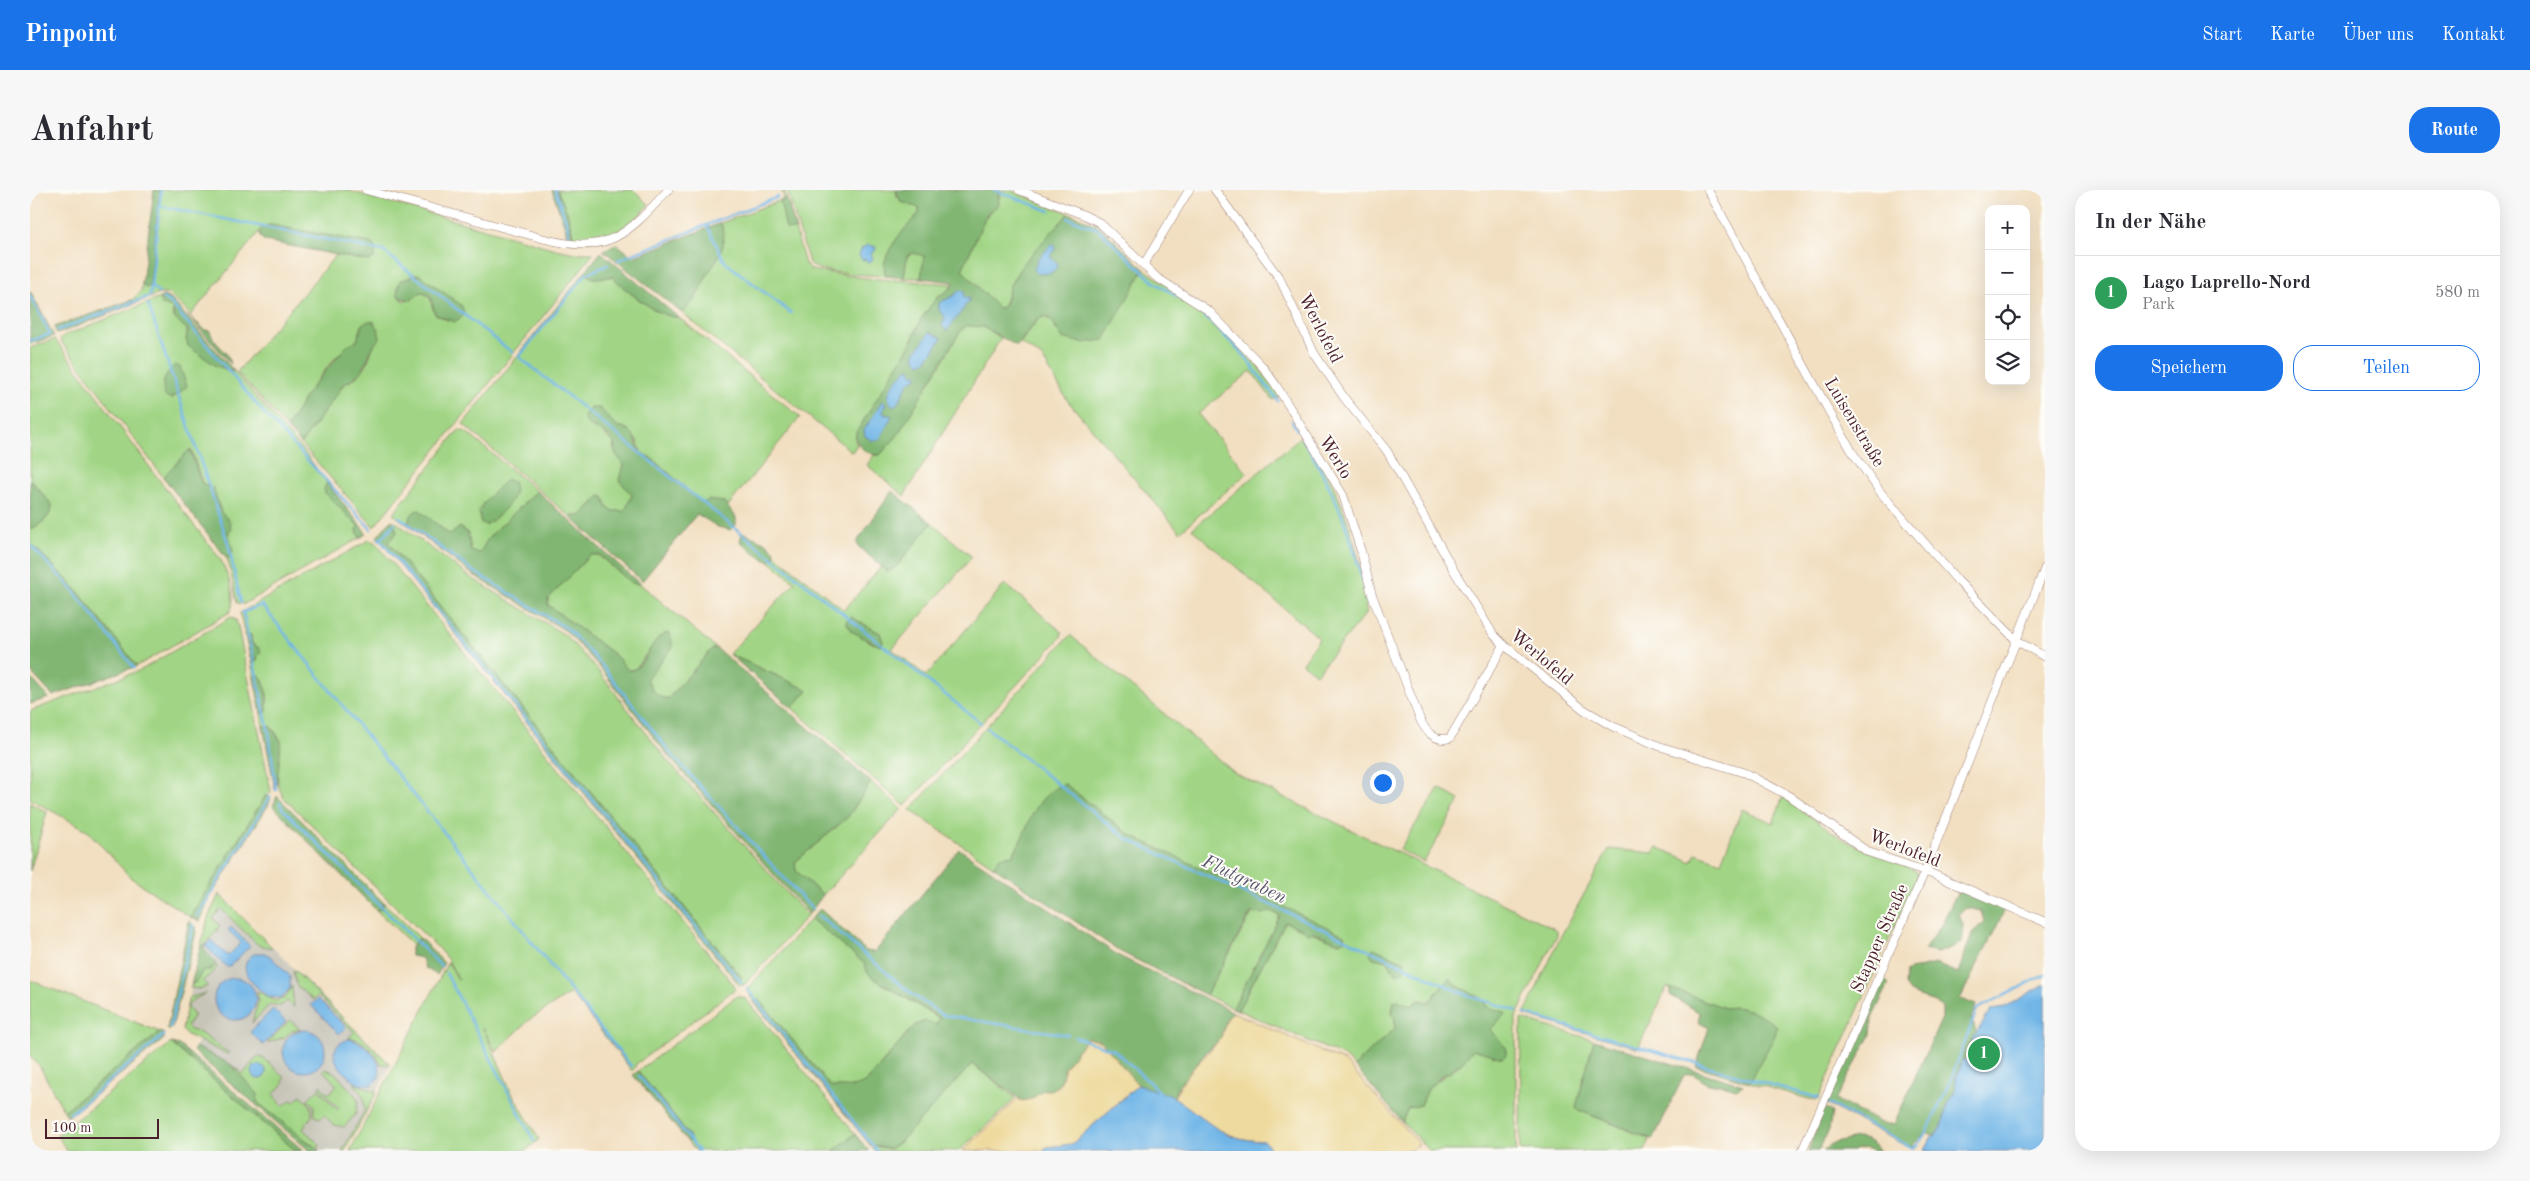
<!DOCTYPE html>
<html lang="de">
<meta charset="utf-8">
<style>
:root{--surface:#fff;--page:#f7f7f7;--text:#2b2b33;--muted:#7c7c81;--line:#e1e1e2;--accent:#1a73e8}
body{margin:0;font-family:"Old Standard TT",serif;background:var(--page);color:var(--text)}
.controls{position:absolute;right:15px;top:15px;display:grid;overflow:hidden;border-radius:10px;box-shadow:0 5px 20px #0002}
.controls button{width:45px;height:45px;display:grid;place-items:center;padding:0;border:0;border-bottom:1px solid var(--line);background:var(--surface);color:var(--text);font:25px sans-serif}
.scale{position:absolute;left:15px;bottom:12px;width:114px;box-sizing:border-box;padding-left:5px;border:2px solid #4a1f2b;border-top:0;font-size:14px;line-height:18px;white-space:nowrap;color:#4a1f2b;-webkit-text-stroke:4px #fdfcf7;paint-order:stroke}
.you{position:absolute;left:1352px;top:592px;width:18px;height:18px;margin:-12px;border:4px solid #fff;border-radius:50%;background:#1a73e8;box-shadow:0 0 0 8px #1a73e833}
.badge{display:grid;place-items:center;width:32px;height:32px;border-radius:50%;background:var(--accent);color:#fff;font-size:16px;font-weight:700}
.pin{position:absolute;translate:-50% -50%;border:2px solid #fff;box-shadow:0 1px 5px #0006}
.list{margin:0;padding:0;list-style:none}
h2{display:flex;justify-content:space-between;align-items:center;height:65px;margin:0;padding:0 20px;font-size:21px}
h2 small{font-size:16px;font-weight:400;color:var(--muted)}
.list li{display:grid;grid-template-columns:32px 1fr auto;gap:15px;align-items:center;box-sizing:border-box;height:75px;padding:0 20px;border-top:1px solid var(--line)}
.list b{display:block;font-size:19px;white-space:nowrap}
.list p{margin:0;font-size:16px;white-space:nowrap;color:var(--muted)}
.list em{font-size:16px;font-style:normal;color:var(--muted)}
.actions{display:flex;gap:10px;padding:15px 20px}
.actions a{flex:1;padding:11px 0;border:1px solid var(--accent);border-radius:20px;text-align:center;font-size:18px;color:var(--accent)}
.actions .main{background:var(--accent);color:#fff}
.icon{flex:none;width:28px;height:28px;fill:none;stroke:currentColor;stroke-width:2;stroke-linecap:round;stroke-linejoin:round}
.map{position:relative;flex:none;width:2015px;height:961px;overflow:hidden;border-radius:20px}
header{display:flex;align-items:center;gap:30px;box-sizing:border-box;height:70px;padding:0 25px;background:var(--accent);color:#fff}
header strong{font-size:24px}
nav{display:flex;gap:28px;margin-inline-start:auto;font-size:18px}
.intro{display:flex;align-items:center;justify-content:space-between;box-sizing:border-box;height:120px;padding:0 30px}
h1{margin:0;font-size:35px}
.button{padding:12px 22px;border-radius:20px;background:var(--accent);color:#fff;font-size:18px;font-weight:700}
main{display:flex;gap:30px;padding:0 30px}
aside{flex:1;background:var(--surface);border-radius:20px;box-shadow:0 5px 20px #0002}
.map>svg:first-child{display:block}
.industrial{fill:#c7c4b8}
.green{fill:#a1d585;stroke:#767a58;fill-rule:evenodd}
.forest{fill:#80b672;stroke:#656a4e}
.sand{fill:#eeda9e;stroke:#9c7c64}
.water{fill:#71b6e7;stroke:#5e6a89}
.lines{fill:none;stroke-linecap:round;stroke-linejoin:round}
.stream{stroke:#71b6e7;stroke-width:2.5}
.street-casing{stroke:#9e7f76;stroke-width:9}
.street{stroke:#fff;stroke-width:8}
.labels{text-anchor:middle;stroke-width:4;stroke-linejoin:round;paint-order:stroke}
.street-label{font-size:18px;fill:#4a1f2b;stroke:#fdfcf7}
.water-label{font-size:19px;font-style:italic;fill:#58546d;stroke:#fdfcf7}
</style>
<header>
<strong>Pinpoint</strong>
<nav><a>Start</a><a>Karte</a><a>Über uns</a><a>Kontakt</a></nav>
</header>
<div class="intro"><h1>Anfahrt</h1><a class="button">Route</a></div>
<main>
<div class="map">
<svg width="2015" height="961" viewBox="0 0 2015 961">
<rect width="100%" height="100%" fill="#fdfcf7"/>
<filter id="ink" filterUnits="userSpaceOnUse"><feTurbulence type="fractalNoise" baseFrequency=".02" numOctaves="2"/><feDisplacementMap in="SourceGraphic" scale="10" xChannelSelector="R" yChannelSelector="G"/><feConvolveMatrix kernelMatrix="1 2 1 2 8 2 1 2 1" color-interpolation-filters="sRGB"/></filter>
<filter id="wash" filterUnits="userSpaceOnUse"><feTurbulence type="fractalNoise" baseFrequency=".0096" numOctaves="4" result="noise"/><feDisplacementMap in="SourceGraphic" scale="20" xChannelSelector="R" yChannelSelector="G"/><feGaussianBlur stdDeviation="1.12" result="paint"/><feColorMatrix in="noise" values="0 0 0 0 0 0 0 0 0 0 0 0 0 0 0 0 0 1.4 0 .05"/><feComposite in="paint" operator="in"/></filter>
<g filter="url(#wash)">
<rect width="100%" height="100%" fill="#f2dfc1"/>
<path class="industrial" d="M189 704 361 875 315 961H290L226 912 164 858 169 851 152 840 178 728Z"/>
<path class="green" d="M130 0H316L526 59 545 63H564L344 337 271 254 314 194C326 189 335 181 339 168 342 163 341 158 345 153L330 140 327 151C305 158 268 217 257 238L207 182 306 65 338 71 341 70 346 59 340 53 240 35 233 37 161 125 139 104H129L104 114 102 110 111 101 112 94 114 97 120 96ZM384 84 390 85 419 131 405 124C399 113 404 106 390 102L374 111 368 106V95Z
M527 0H604L619 15C596 41 579 50 545 52L537 22Z
M752 0H754L775 74 781 80 835 88 923 94 917 102 909 105 891 129 880 155 826 243 825 250 827 255 822 262 652 123C666 110 666 107 674 91 685 69 699 61 691 33L754 9Z
M757 0H866L867 7 889 18V23C876 38 848 66 856 86 841 85 786 84 779 73Z
M968 0H979L1039 23C1019 46 999 67 982 93 977 100 978 110 972 118H968L932 80 954 30 970 7Z
M883 63 894 65 891 88H874L877 66Z
M1114 79 1167 115 1185 135 1188 133 1228 176 1250 206 1243 210 1221 181 1168 224 1217 283 1150 342 1037 210 1012 167 990 153 1011 126 1022 131 1026 140 1094 111Z
M554 83 563 88 583 87C594 100 631 129 648 127L770 227 698 316 694 312 673 313 621 268 611 263 608 252 593 237 586 236 574 223 562 218 556 222 562 238 570 240 584 253 583 258 594 276C585 289 594 294 602 305L595 322 582 321 577 317 574 307 570 306 551 326H539L433 234Z
M130 108V111L143 119 142 125C152 134 160 135 156 149L197 181H204L276 264 297 293 295 303 328 336 327 340 330 348 214 414 207 413 200 378 161 259 133 287 30 150 33 146Z
M944 135 953 137 971 148 874 306 837 275 844 265H850L867 246 931 140 936 136Z
M25 149 130 291 191 370C197 384 208 407 200 422L107 476 45 398 4 356 0 358V341C9 334 22 328 22 315L0 289V158Z
M430 240 436 242 507 301 459 347 450 363 441 361 438 343 430 337 420 345 389 320 378 331 379 336 363 324 427 242Z
M1269 248H1274C1283 262 1294 276 1301 291 1320 329 1330 372 1340 413L1335 417 1337 422 1286 484 1272 473 1289 448 1162 339Z
M363 330 440 387 535 445 566 478 637 570 776 724H779L714 795H709L707 792 711 787 358 352 367 343 362 332 360 331Z
M902 333 942 367 862 459 896 486 975 394 1032 442 1031 447 875 616 762 518 778 500 699 464 765 392 739 371 745 365 814 420 851 377 856 381 866 377ZM821 427 850 443 853 452 844 454 831 447Z
M339 350 345 352 704 795 705 799 605 875 606 877 602 881 541 803 499 830 466 862 453 838 482 903 509 949 496 961H320L418 772 429 791 418 770 408 758 253 607 248 595 247 571 251 551 244 540 233 536 231 523H233C240 509 238 498 229 485L224 488 221 472 227 471 229 458 222 454 217 444 215 446 210 423Z
M567 364 601 393 610 394 686 458 681 460 639 508C628 510 620 498 617 488L630 446 606 478 598 481 586 466 518 415V409L560 365Z
M201 427 206 430 208 437 241 602 236 605 160 727 101 688 57 640 0 609V521L111 480Z
M1040 445 1206 584 1527 740V745L1486 827V961H1400L1372 932 1378 918 1391 915 1399 897 1432 873 1443 859 1449 861 1473 856 1460 840 1469 830 1456 816 1453 809 1417 791 1399 812 1389 810 1381 816 1368 810 1364 811 1362 823 1365 829V839L1330 870 1325 877 1313 866 1208 820 1255 732 1309 753 1234 709 1100 645 1035 594 1022 600 1016 607 982 666H973L963 676 880 620Z
M841 592 872 619 793 705 766 681 765 672 818 627Z
M1409 598 1430 610 1394 672 1369 660Z
M1753 607 1814 650 1884 680 1888 684 1788 910 1779 909 1719 892 1747 839 1746 836 1724 822 1705 817 1695 818 1637 797 1608 858 1494 825 1531 746 1579 659 1623 663 1627 657 1662 672 1666 663 1691 672 1712 619 1743 633Z
M0 613 17 622 0 681Z
M189 704 243 758 228 755 191 719 183 728 190 736 174 756 171 755 178 728Z
M353 712 391 749 382 754 346 720 354 715Z
M1240 720 1250 726 1203 818 1176 805 1222 723 1227 724Z
M781 729 835 774 843 788 910 829 906 835H901L878 842 837 891 829 897 820 898 801 897 728 808 724 812 716 800Z
M185 775 188 777 173 791 178 796 169 799 160 798 173 780H179Z
M265 781 361 875 351 874C346 863 331 847 318 848L324 842 288 806 283 810 267 796 263 782Z
M0 790 130 842 34 921 9 875 0 867Z
M262 796 264 817 257 811 251 816 240 814 222 833 228 812 227 801 245 811 255 808Z
M176 803 163 810 157 817 164 825 157 836 161 840 169 842 199 863 197 864 157 845 152 840 158 810 161 807Z
M707 806 715 808 825 944 803 961H666L658 952 660 947 608 881Z
M1491 829 1564 850 1547 914 1548 920 1620 949 1615 961H1490Z
M260 830 270 839 262 841 255 847 237 853Z
M141 853 266 961H37L27 945Z
M228 866 236 870 254 887 253 895 243 904 253 916 261 910 264 912 271 905 281 916 282 926 273 939 290 955 288 959 226 912 200 874 213 884Z
M942 874 986 908 929 961H844L840 955 860 959 873 949Z
M295 879 304 882 328 909 326 924 314 937 304 935 294 925 290 929 284 925V915L277 910 288 899 307 919 309 918 289 898 290 895 298 904 307 896 293 880Z
M324 893 347 902 315 961H312L335 920 333 906Z"/>
<path class="forest" d="M124 0H130L120 96 116 98 112 94Z
M522 0H527L537 22 544 52 537 51 536 40Z
M866 0H968L969 15 958 22 954 30 932 80 968 118H972L976 112 980 95 993 73 1039 23 1069 36 1114 79 1074 150 1053 153 1032 148 1022 131 1015 126 1006 131 987 156 953 137 936 136 931 140 867 246 850 265C838 265 824 256 826 243L880 155 891 129 904 111 922 97 924 92 891 88 894 66 883 63 877 66 874 88 856 86C847 65 876 38 889 23V18L871 12Z
M757 9 766 40 756 39 750 11Z
M691 33C699 61 685 69 674 91 666 107 666 110 652 123L573 60 587 54 603 67Z
M240 35 341 53 346 59 344 68 338 71 235 51 230 47 229 42 233 37Z
M571 62 648 127C631 129 595 100 583 87L563 88 554 83Z
M382 85H390L431 115 434 122 432 127 424 132 405 124 400 106 391 102 381 110 371 108 367 104 370 90 380 88Z
M0 101 24 146 0 154Z
M133 106 141 109 204 181 186 176 158 156 156 149 158 140 144 128 143 119 131 114 130 108Z
M102 110 104 114 27 144 24 137Z
M157 124 175 140 180 141C183 154 199 161 201 174Z
M339 131H343L348 138 350 148C333 166 341 181 314 194L271 254 257 238 278 202 313 160 319 154 327 151 332 134Z
M145 175 150 177 157 196 146 206H143L142 209 135 206C130 194 135 183 145 175Z
M562 218H570L586 236C605 238 604 249 611 263L621 268 673 313 678 310 694 312 706 327V335L701 340 688 337 667 324 612 391 539 326H551L570 306 574 307 577 317 582 321H595L602 305 589 290 594 275 585 263 584 253 577 245 556 233 554 226 558 220Z
M160 259 171 292 182 300 183 297 191 322 200 331 201 341H198L203 361 200 368 195 366 133 287Z
M0 289 22 315C22 328 9 334 0 341Z
M477 289 483 292C491 308 468 327 456 335L451 333 449 321 456 310Z
M297 293 334 340 336 344 330 348 327 340 328 336 295 303 294 299Z
M507 301 610 394 601 393 570 365H560L518 409V415L586 466 599 481C617 479 620 443 640 443L643 457 617 488C620 498 628 510 639 508L681 460 686 458 841 592 818 627 765 672 766 681 793 705 779 724 640 568 568 475 536 441 442 384 379 336C378 329 382 321 389 320L420 345 430 337 438 343 441 361 450 363 459 347Z
M862 301 902 333 866 377 858 382 828 356 827 352Z
M360 331 365 335 367 343 358 352 712 788 707 792 347 347Z
M714 343 736 353 745 361 744 367 739 371C728 368 719 359 710 351L712 344Z
M4 356 45 398 107 476 23 506 0 481V358Z
M821 427 850 443 853 452 850 456 821 441 816 431Z
M217 444 221 445 222 454 229 458 231 463 227 467V471L221 472 215 446Z
M699 464 778 500 762 518Z
M229 484C238 497 237 507 237 522L231 523 224 488Z
M0 487 19 508 0 514Z
M233 536H240L251 551C251 555 247 597 245 600Z
M1035 594 1100 645 1314 745 1315 750 1309 753 1283 742 1278 744 1274 740 1255 732 1208 820 1203 818 1250 726 1240 721 1233 724 1221 723 1176 805 1091 762 963 676 970 667 983 665C999 640 1002 605 1035 594Z
M236 605 241 607 239 614 178 711 171 729 169 731 160 727Z
M247 606 353 712 352 719 346 720 243 616Z
M929 659 1089 766 1203 822 1197 829 1191 848 1176 862 1147 898 1144 907 1108 895 1071 851 1057 848 1035 877 1030 895 1022 900H1013L1002 909 993 911 942 874 873 949 860 959 840 955 724 812 728 808 801 897C815 896 824 900 837 891L885 835 895 831 906 835 910 828 843 788 837 782 835 774 781 729 790 719 836 761 845 762Z
M1929 699 1976 718 1930 809 1946 815 1941 828 1947 844 1942 849 1943 854 1938 868 1926 886 1925 903 1917 914 1913 934 1905 946 1896 942 1882 956 1873 954 1796 914 1852 788 1859 794 1842 828 1841 845 1806 910 1853 934H1864L1912 828V816L1880 802 1875 795 1876 781 1905 774 1928 783 1942 744 1954 731 1951 721 1938 718 1933 719 1928 726C1936 733 1933 744 1932 753L1908 763 1894 760 1911 735Z
M159 731 165 737 166 742 142 838 139 841 137 839Z
M388 749H391L414 773 407 785 395 778 392 768 381 766V757Z
M171 755 174 756 175 761 185 771V776L179 780H173L166 792 161 795Z
M1343 758 1375 772 1376 777 1371 783H1365L1358 771 1343 768 1340 764Z
M1419 788 1429 797 1453 809 1456 816 1476 823 1460 840 1476 858V865L1472 868 1443 859 1432 873 1423 878 1421 882 1413 885 1399 897 1391 915 1378 918 1372 932 1325 877 1330 870 1365 839V829L1362 823 1364 811 1368 810 1381 816 1389 810 1399 812Z
M1640 798 1695 818C1715 815 1731 824 1747 836L1745 846 1719 892 1666 876 1679 838 1668 832 1670 823 1640 805Z
M130 842 134 844V849L38 927 34 921Z
M1564 850 1713 895 1706 899 1690 894H1678L1663 884 1654 885 1625 946 1622 949 1548 920 1546 917Z
M141 853 149 855 274 961H266Z
M166 857 200 874 228 904 227 912 290 961H280L163 861Z
M608 881 660 947 658 952 603 885Z
M1794 917 1802 922 1799 940 1788 961H1778Z
M825 944 839 961H803Z
M1826 948C1834 948 1845 953 1849 960L1843 961C1838 957 1827 958 1823 961H1793L1801 954Z"/>
<path class="sand" d="M1203 822 1315 872 1389 954 1379 961H1243L1234 951C1194 951 1173 930 1144 907L1157 885 1191 848 1197 829Z
M1057 848 1071 851 1108 895 1042 954 1017 957 1012 961H933L988 909 993 911 1002 909 1013 900H1022L1030 895 1035 877Z"/>
<path class="water" d="M1023 53 1025 59 1020 67 1028 73 1027 77 1021 83 1008 84 1004 80 1008 69Z
M838 55 846 57 845 61 841 63 843 70 838 73 836 69 832 70 829 65 832 58Z
M929 100 934 101V108H939V111L917 141 912 136 915 127 909 120V113L925 105Z
M900 142 912 148 896 171 890 173 885 169V163Z
M878 178 881 179 882 184H887V187L879 192 868 213 863 216C849 205 870 186 878 178Z
M853 211 856 213 853 221 854 224 862 226 850 249 843 251 835 246 834 240Z
M201 737 220 756 198 778 175 756 181 750 198 766 211 753 198 740Z
M234 763 240 766 260 786V798L252 808 239 807C229 800 206 782 219 768 223 763 228 763 234 763Z
M184 809a21 21 0 1 1 42 0a21 21 0 1 1-42 0Z
M2015 794V961H1894L1902 946H1905L1913 934 1917 914 1925 903 1926 886 1930 880 1932 870 1938 868 1943 854 1942 849 1962 819 1975 817Z
M288 809 316 837 309 844 281 815Z
M243 819 256 832 233 855 220 842Z
M253 861a21 21 0 1 1 42 0a21 21 0 1 1-42 0Z
M319 849C337 851 364 881 341 895L328 894C313 883 288 860 319 849Z
M222 882a7 7 0 1 1 14 0a7 7 0 1 1-14 0Z
M1108 895C1120 899 1135 902 1145 908 1179 930 1189 950 1234 951L1243 961H1012L1017 957 1042 954Z"/>
<g class="lines">
<path class="stream" d="M525 0 537 34 540 51
M964 0 1020 21
M759 1 760 0
M130 16 353 61 483 163
M1038 28 1068 39 1124 92 1166 118 1213 164 1248 211
M677 36 695 72 761 123
M588 70 748 7
M121 96 129 103
M0 106 20 144 0 151
M133 108 140 112 234 223 341 339
M118 114 198 353 211 413
M28 140 120 106 131 0
M489 167 951 533
M489 167 556 84 578 75
M1262 231 1267 240
M1272 248C1308 305 1323 349 1338 414
M369 327 443 381 538 439 570 473 642 565 782 719
M349 348 712 793
M351 349 365 333
M0 355 42 399 104 478
M957 538 1097 649 1437 805 1487 821
M246 600 239 543 213 422 232 415 601 876
M250 613 252 618 411 776
M788 725 883 805 912 825 1038 845
M167 726 240 607
M416 783 504 951
M717 799 847 961
M1495 824 1788 908
M140 838 163 735
M1045 847 1084 860 1133 905
M609 886 669 961
M1799 914 1883 958C1902 949 1938 844 1947 819L2015 785
M40 924 134 845"/>
</g>
</g>
<g filter="url(#ink)">
<g class="lines">
<g class="street-casing">
<path id="street" d="M336 0 515 49C578 65 597 45 638 0
M989 0 1054 25 1070 33 1126 87 1179 121 1232 176 1246 195 1313 305 1331 361 1342 405 1389 527C1394 540 1405 553 1420 548L1474 455
M1185 0 1250 89 1284 163 1315 209 1357 261 1423 379 1463 444 1474 455 1553 519 1582 536 1629 556 1715 583 1759 606 1838 662 1895 681 2015 732
M1678 0 1800 223 1823 263 1851 303 1927 390 1987 451 2015 467
M1114 74 1159 0
M1772 961 1895 681 2015 378"/>
</g>
<use href="#street" class="street"/>
</g>
</g>
<g class="labels">
<g class="street-label">
<text transform="translate(1291 138) rotate(63)" y="6">Werlofeld</text>
<text transform="translate(1825 232) rotate(59)" y="6">Luisenstraße</text>
<text transform="translate(1306 267) rotate(58)" y="6">Werlo</text>
<text transform="translate(1512 467) rotate(40)" y="6">Werlofeld</text>
<text transform="translate(1875 658) rotate(21)" y="6">Werlofeld</text>
<text transform="translate(1849 748) rotate(-66)" y="6">Stapper Straße</text>
</g>
<g class="water-label">
<text transform="translate(1215 688) rotate(25)" y="7">Flutgraben</text>
</g>
</g>
</svg>
<div class="controls">
<button>+</button>
<button>−</button>
<button><svg class="icon" aria-label="locate" viewBox="0 0 24 24"><circle cx="12" cy="12" r="6"/><path d="M12 2v4M12 18v4M2 12h4M18 12h4"/></svg></button>
<button><svg class="icon" aria-label="layers" viewBox="0 0 24 24"><path d="M12 4l9 5-9 5-9-5zM3 14l9 5 9-5"/></svg></button>
</div>
<div class="scale">100 m</div>
<div class="you"></div>
<div class="pin badge" style="left:1954px;top:864px;background:#2e9e5b">1</div>
</div>
<aside>
<h2>In der Nähe<small></small></h2>
<ul class="list">
<li><span class="badge" style="background:#2e9e5b">1</span><div><b>Lago Laprello-Nord</b><p>Park</p></div><em>580 m</em></li>
</ul>
<div class="actions"><a class="main">Speichern</a><a>Teilen</a></div>
</aside>
</main>
